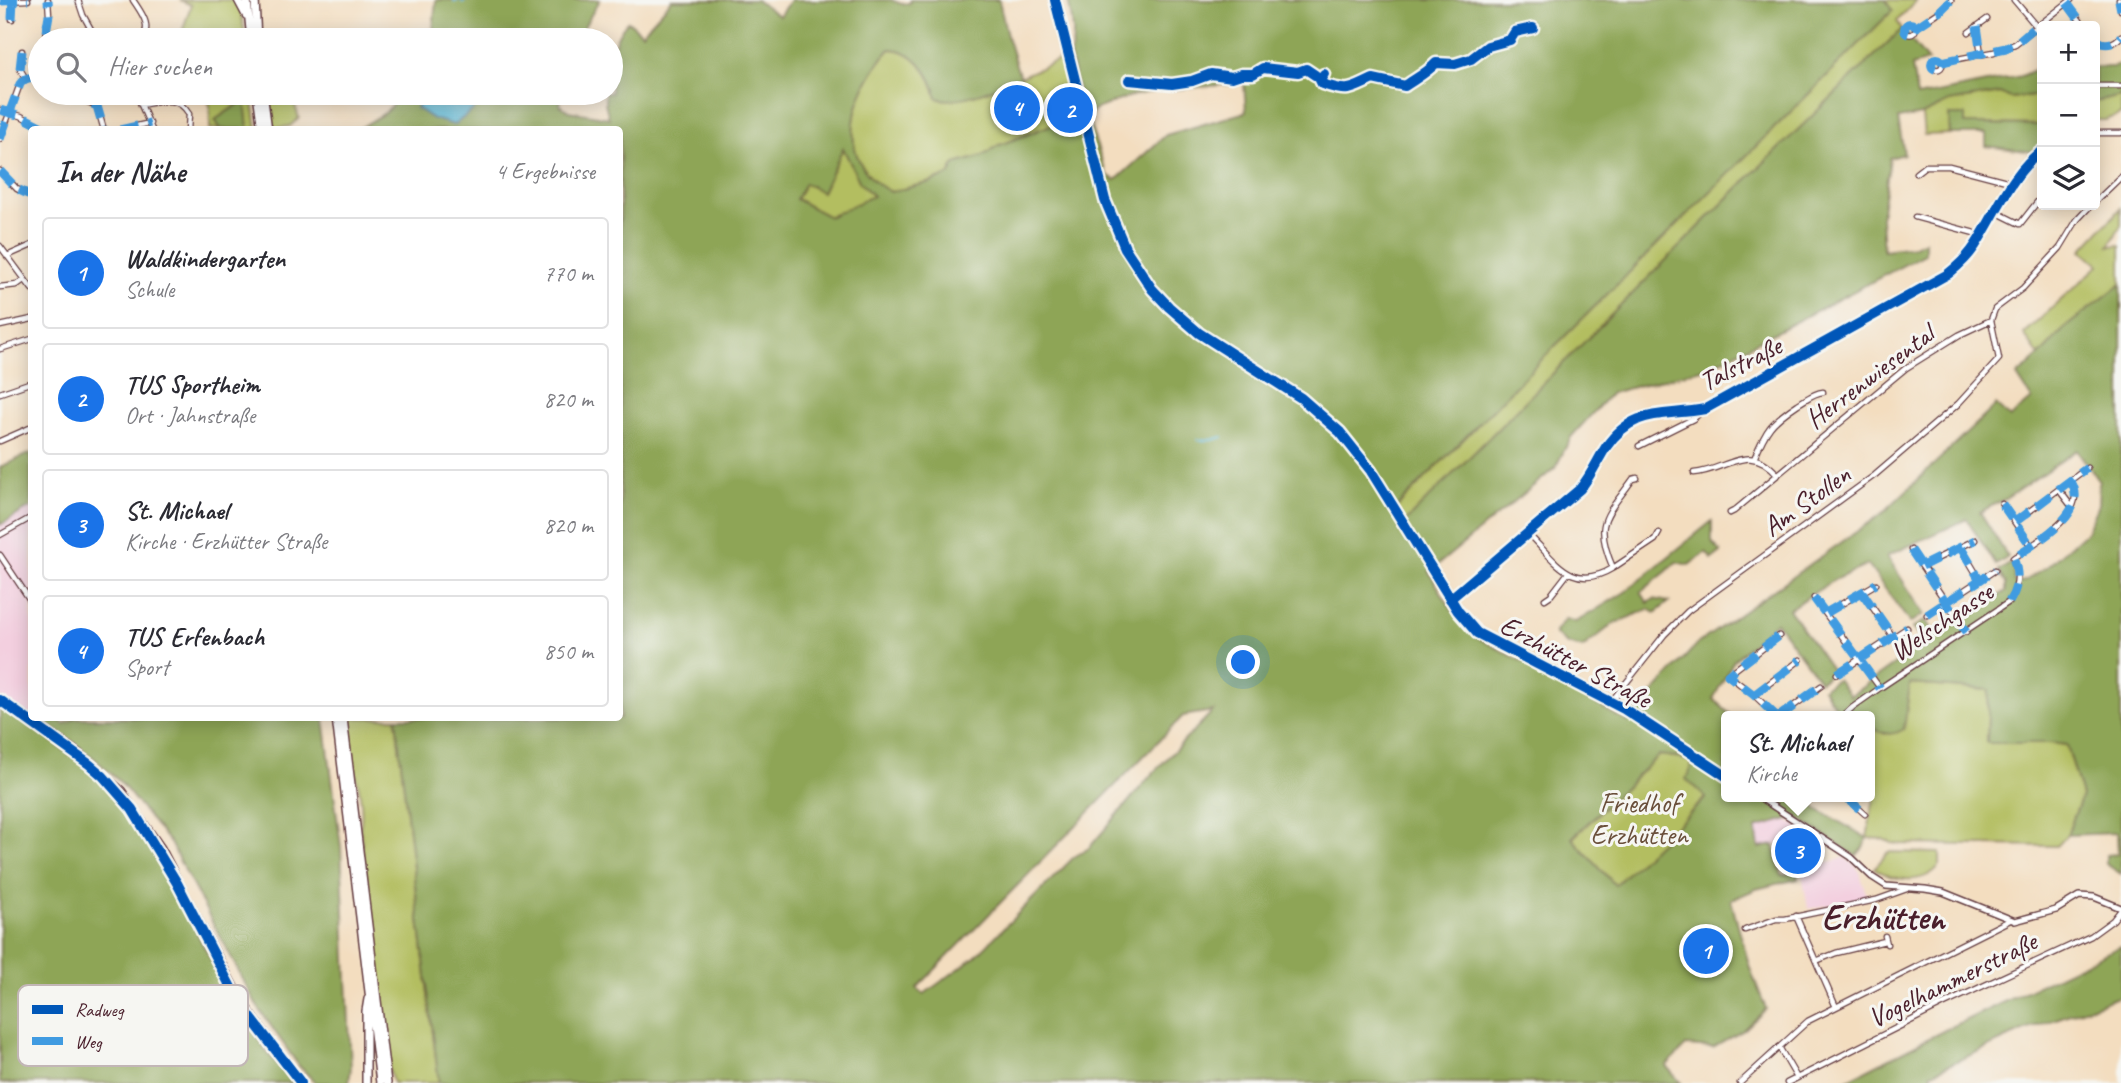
<!DOCTYPE html>
<html lang="de">
<meta charset="utf-8">
<style>
:root{--surface:#fff;--page:#f7f7f7;--text:#2b2b33;--muted:#7c7c81;--line:#e1e1e2;--accent:#1a73e8}
body{margin:0;font-family:Caveat,sans-serif;background:var(--page);color:var(--text)}
.controls{position:absolute;right:21px;top:21px;display:grid;overflow:hidden;border-radius:7px;box-shadow:0 4px 18px #0003}
.controls button{width:63px;height:63px;display:grid;place-items:center;padding:0;border:0;border-bottom:2px solid var(--line);background:var(--surface);color:var(--text);font:35px sans-serif}
.you{position:absolute;left:1244px;top:663px;width:24px;height:24px;margin:-18px;border:5px solid #fff;border-radius:50%;background:#1a73e8;box-shadow:0 0 0 10px #1a73e833}
.badge{display:grid;place-items:center;width:46px;height:46px;border-radius:50%;background:var(--accent);color:#fff;font-size:23px;font-weight:700}
.pin{position:absolute;translate:-50% -50%;border:4px solid #fff;box-shadow:0 2px 7px #0006}
.popup{position:absolute;left:1721px;top:711px;width:154px;height:91px;box-sizing:border-box;display:grid;place-content:center;border-radius:7px;background:var(--surface);filter:drop-shadow(0 2px 5px #0005);font-size:23px;white-space:nowrap;color:var(--muted)}
.popup b{font-size:26px;color:var(--text)}
.popup::after{content:'';position:absolute;left:50%;top:100%;margin-left:-14px;border:14px solid transparent;border-top-color:var(--surface)}
.list{margin:0;padding:0;list-style:none}
h2{display:flex;justify-content:space-between;align-items:center;height:91px;margin:0;padding:0 28px;font-size:30px}
h2 small{font-size:23px;font-weight:400;color:var(--muted)}
.list li{display:grid;grid-template-columns:46px 1fr auto;gap:21px;align-items:center;box-sizing:border-box;height:112px;margin:0 14px 14px;padding:0 14px;border:2px solid var(--line);border-radius:7px}
.list b{display:block;font-size:26px;white-space:nowrap}
.list p{margin:0;font-size:23px;white-space:nowrap;color:var(--muted)}
.list em{font-size:23px;font-style:normal;color:var(--muted)}
.icon{flex:none;width:38px;height:38px;fill:none;stroke:currentColor;stroke-width:2;stroke-linecap:round;stroke-linejoin:round}
.map{position:relative;flex:none;width:2121px;height:1083px;overflow:hidden}
.search{position:absolute;background:var(--surface);box-shadow:0 4px 18px #0003;left:28px;top:28px;width:595px;height:77px;display:flex;align-items:center;gap:18px;box-sizing:border-box;padding:0 24px;border-radius:38px;color:var(--muted);font-size:26px}
.panel{position:absolute;background:var(--surface);box-shadow:0 4px 18px #0003;left:28px;top:126px;width:595px;height:595px;border-radius:7px}
.map>svg:first-child{display:block}
.built{fill:#f3cfdf}
.green{fill:#b3be60;stroke:#7e6e46;stroke-width:2}
.forest{fill:#8ea556;stroke:#6c6240;stroke-width:2;fill-rule:evenodd}
.water{fill:#5cbcda;stroke:#536e82;stroke-width:2}
.lines{fill:none;stroke-linecap:round;stroke-linejoin:round}
.stream{stroke:#5cbcda;stroke-width:2}
.minor-casing{stroke:#633c41;stroke-width:7}
.tertiary-casing{stroke:#633c41;stroke-width:8}
.trunk-casing{stroke:#633c41;stroke-width:10}
.minor{stroke:#fff;stroke-width:4.5}
.tertiary{stroke:#fff;stroke-width:5}
.trunk{stroke:#fff;stroke-width:7}
.quiet{stroke:#409be1;stroke-width:9;stroke-dasharray:18 9;stroke-linecap:butt}
.cycleway-casing{stroke:#f6f6f2;stroke-width:15}
.cycleway{stroke:#0057b8;stroke-width:10}
.labels{text-anchor:middle;stroke-width:6;stroke-linejoin:round;paint-order:stroke}
.street-label{font-size:28px;fill:#4a1f2b;stroke:#f6f6f2}
.park-label{font-size:28px;fill:#6a4f3b;stroke:#f6f6f2}
.district-label{font-size:35px;font-weight:bold;fill:#4a1f2b;stroke:#f6f6f2}
.key{fill:#f6f6f2;stroke:#c2b6b6;stroke-width:2}
.key-label{font-size:19px;fill:#4a1f2b}
</style>
<div class="map">
<svg width="2121" height="1083" viewBox="0 0 2121 1083">
<rect width="100%" height="100%" fill="#f6f6f2"/>
<filter id="ink" filterUnits="userSpaceOnUse"><feTurbulence type="fractalNoise" baseFrequency=".0143" numOctaves="2"/><feDisplacementMap in="SourceGraphic" scale="14" xChannelSelector="R" yChannelSelector="G"/><feConvolveMatrix kernelMatrix="1 2 1 2 8 2 1 2 1" color-interpolation-filters="sRGB"/></filter>
<filter id="wash" filterUnits="userSpaceOnUse"><feTurbulence type="fractalNoise" baseFrequency=".00686" numOctaves="4" result="noise"/><feDisplacementMap in="SourceGraphic" scale="28" xChannelSelector="R" yChannelSelector="G"/><feGaussianBlur stdDeviation="1.57" result="paint"/><feColorMatrix in="noise" values="0 0 0 0 0 0 0 0 0 0 0 0 0 0 0 0 0 1.4 0 .05"/><feComposite in="paint" operator="in"/></filter>
<g filter="url(#wash)">
<rect width="100%" height="100%" fill="#f3ddbf"/>
<path class="built" d="M31 507 32 718H49L40 721 34 728 0 704V525Z
M1788 820 1810 835 1759 849 1756 828Z
M1843 857 1854 864 1860 872 1867 898 1808 909 1802 873Z"/>
<path class="green" d="M180 0H233L241 13 246 40H177L180 38 191 5Z
M1886 0H1917L1897 21 1902 29 1735 191 1404 523 1395 509 1546 355 1891 12Z
M890 49C915 49 933 76 937 98L999 86 1068 56 1083 117 1064 120 997 146 983 156 955 164 949 175 931 182 891 192C830 161 853 90 890 49Z
M203 93H252L257 129H248L244 100 215 120 221 129H210V105Z
M268 93H291L299 118 290 126 273 129Z
M2000 93 2010 98 2042 94V125L1965 124 1949 115 1950 134 1924 135 1922 115 1949 102Z
M2121 96V114L2106 120H2095V102Z
M843 147 860 183 873 196 829 217 796 199 805 183 822 192Z
M2121 208V225L2109 246 2121 245V284L2066 327 2039 356 2024 334 2099 265 2082 250Z
M1910 684 1989 690 1987 742 2050 743 2067 745 2082 796 2067 835 2057 846 1893 844 1883 839 1867 838 1874 797 1870 789V733L1876 730 1885 734Z
M347 718H396L418 911 439 1083H393L389 1069 360 828C365 807 358 781 352 762 348 748 348 732 347 718Z
M1659 755 1675 757 1693 762 1706 797 1616 886 1572 839Z
M1889 852 1940 853V865C1924 886 1892 881 1874 868Z"/>
<path class="forest" d="M436 0H600L576 40H432Z
M672 0H756L779 16 790 0H891L902 4 909 3 911 0H999L1007 36 1020 78C1002 85 955 106 937 98 933 76 915 49 890 49 853 90 830 161 891 192L931 182 949 175 955 164 983 156 997 146 1064 120 1083 117 1070 55C1076 36 1072 19 1068 0H1886L1892 11 1546 355 1395 509 1404 523 1735 191 1902 29 1928 61 1912 66 1917 97 2021 76 2042 66V94L2010 98 2000 93 1949 102 1922 115 1898 119 1904 154 1890 158 1881 217 1883 250 1914 246 1925 241V254L1709 367 1611 393 1571 437 1555 468 1429 572 1452 610 1476 637 1537 669 1627 722 1697 644 1883 513 1996 405 2010 418 2032 399 2017 376 2039 356 2066 327 2121 284V874L2106 864V855L2118 854 2117 833 2067 835 2082 796 2067 745 2050 743H1987L1989 690 1910 684 1904 729C1891 737 1882 734 1870 726V716H1857L1847 708 1840 716H1826L1835 707 1823 688 1837 679 1850 696 1923 644 1913 628 1925 620 1937 636 2006 591V583L1999 571 2011 563 2014 568V583L2025 581 2048 566 2086 532 2098 505 2099 481 2077 450 2007 498 1980 512 2008 557 1996 565 1967 519 1887 556 1924 614 1910 623 1868 565 1836 579 1789 609 1833 672 1820 681 1776 622 1734 660 1713 699 1732 716H1726V797H1803L1813 804 1817 809 1867 838 1863 848 1856 856 1796 817 1756 828 1759 848 1774 845 1782 875 1797 872 1798 879 1756 889 1731 900 1750 968 1766 1009 1744 1030 1713 1048 1686 1046 1666 1066 1681 1083H439L418 911 396 718H620V130H357L386 112 402 93H425L421 98 473 110 476 98 462 93H562L560 105 569 111 609 118 605 103V93H611C611 67 608 42 628 21L642 33ZM1244 83 1246 112 1166 135 1116 180 1107 175 1087 117 1096 109 1128 97 1153 91ZM843 148 860 183 873 196 829 217 796 199 805 183 822 192ZM1213 711 1152 774 1089 848 1074 857 975 957 924 994 917 988 1183 716ZM1659 755 1675 757 1693 762 1686 779 1706 798 1615 885 1572 838Z
M2121 63V96L2095 102V67H2113Z
M245 100 248 129H221L215 120Z
M1949 115H1965V124L2042 125V146L2034 152 1986 146V134H1950Z
M31 453V507L0 525V467Z
M1712 521V542L1721 552 1712 559 1706 552 1689 565 1676 562 1667 571 1641 592 1648 603 1654 599 1669 602 1655 613 1649 609 1613 624 1583 648 1567 644 1554 633 1565 619 1576 622 1625 592Z
M0 704 83 764 105 784 127 807 184 908 230 996 267 1052 293 1083H0Z
M49 718H57L64 724 75 718H324L341 847 351 1067 349 1083H316L299 1066 257 1006 170 843 121 783 94 758 40 721Z
M2121 946V996L2025 1030 1931 1073 1934 1082 1932 1083H1841L1945 1030Z"/>
<path class="water" d="M425 93H462L476 98 473 110 454 125 433 119 416 108Z"/>
<g class="lines">
<path class="stream" d="M454 1H458
M462 2H465
M1198 440H1212L1223 437"/>
</g>
</g>
<g filter="url(#ink)">
<g class="lines">
<g class="minor-casing">
<path id="minor" d="M78 0 83 15 97 40
M133 0C142 14 152 25 142 40
M2014 0 2042 33
M2119 0 2121 10
M0 1 28 0
M2067 3 2084 26
M12 19 13 0
M1904.5 29a5.5 5.5 0 1 1 11 0a5.5 5.5 0 1 1-11 0Z
M1977 26 1981 54
M1915 28 1939 12 1951 0
M46 32 49 15 48 0
M1969 32 1987 19
M2095 40C2104 46 2114 45 2121 36
M22 51 20 69 26 79
M1931.5 64a5.5 5.5 0 1 1 11 0a5.5 5.5 0 1 1-11 0Z
M1942 62 1994 52 2015 44 2071 0
M2095 86H2121
M68 93 97 106 104 130
M136 93 152 130
M141 105C160 101 178 95 189 114L188 130
M0 110 21 116 48 130
M120 130 150 123
M2095 133H2121
M0 139 20 84C25 77 32 76 40 79
M0 171 17 189 32 196
M1916 173 1925 166H1949L2014 183
M2095 202 2121 177
M1996 212 2020 224 2042 196
M1915 217 1982 235
M0 246 32 289
M7 256 32 245
M0 287 17 285 24 280
M0 326 32 319
M0 349 32 339
M0 393 32 382
M0 441 32 427
M1639 446 1693 419 1704 410
M1754 459C1766 429 1771 422 1798 404 1807 399 1813 393 1823 392
M1694 473C1726 471 1749 440 1778 475
M2059 490 2072 507
M2002 504 2031 546
M1730 513 1734 511 1906 368 1959 335 1991 320
M2015 522 2087 468
M1528 534C1556 561 1572 593 1613 568 1593 521 1606 517 1633 479L1637 478
M0 535 32 517
M1961 548 1980 580
M1911 550 1966 632
M0 555 32 603
M1922 566 1975 540
M1613 568 1655 540 1659 533
M1862 592 1893 637
M1814 598 1880 688
M1450 599 1580 489C1591 476 1597 461 1606 447 1635 406 1664 417 1705 409L1948 274C1958 266 1968 257 1975 246 1995 216 2012 171 2042 151
M1545 599 1551 595 1568 573
M1826 613 1876 584
M1927 615 1995 570
M1837 674 1907 628
M1754 695 1800 660
M1611 702 1664 635 1688 611 1875 475 1958 404 1999 359 1991 320 1995 309 2023 288 2060 248 2077 220 2091 205
M1776 716 1754 695 1728 675 1779 636
M1780 716 1821 686
M1843 716 1853 707 1880 688 2009 602C2018 588 2020 574 2013 558 2033 544 2091 513 2071 482
M1846 797 1865 814
M1796 916 1836 1007
M1745 930 1776 919H1785L1876 900 1907 889
M1885 936 1887 944
M1816 961 1836 953 1885 941
M1779 1047 1797 1078
M1740 1083 1808 1021 2010 920
M1787 1083 1942 1005 2091 936 2113 920 2121 910"/>
</g>
<g class="tertiary-casing">
<path id="tertiary" d="M1055 0 1105 200 1125 248 1152 289 1169 307 1199 333 1301 398 1340 432 1371 471 1458 611 1477 633 1624 709 1726 776
M0 697 79 752 122 790 162 848 242 1000 304 1083
M1759 797 1851 857 1872 877 1886 886 1925 889 1943 892 2015 921 2056 910 2079 896 2094 897 2121 908"/>
</g>
<g class="trunk-casing">
<path id="trunk" d="M238 0 246 15
M247 0 251 40
M255 0 257 40
M257 93 262 130
M263 93 268 130
M336 718 380 1083
M343 718 387 1083
M366 1083V1011L368 999"/>
</g>
<use href="#minor" class="minor"/>
<use href="#tertiary" class="tertiary"/>
<use href="#trunk" class="trunk"/>
<path class="quiet" d="M2119 0 2121 10
M0 1 28 0
M2067 3 2084 26
M12 19 13 0
M1904.5 29a5.5 5.5 0 1 1 11 0a5.5 5.5 0 1 1-11 0Z
M1977 26 1981 54
M1915 28 1939 12 1951 0
M46 32 49 15 48 0
M2095 40C2104 46 2114 45 2121 36
M22 51 20 69 26 79
M1931.5 64a5.5 5.5 0 1 1 11 0a5.5 5.5 0 1 1-11 0Z
M1942 62 2006 48 2015 44 2036 26
M68 93 97 106 104 130
M0 110 21 116 48 130
M120 130 150 123
M0 139 20 84C25 77 32 76 40 79
M0 171 17 189 32 196
M2002 504 2031 546
M2015 522 2087 468
M1961 548 1980 580
M1911 550 1966 632
M1922 566 1975 540
M1862 592 1893 637
M1814 598 1880 688
M2009 602C2018 588 2020 574 2013 558 2033 544 2091 513 2071 482
M1826 613 1876 584
M1927 615 1995 570
M1837 674 1907 628
M1754 695 1800 660
M1776 716 1754 695 1728 675 1779 636
M1780 716 1821 686
M1846 797 1865 814"/>
<g class="cycleway-casing">
<path id="cycleway" d="M1055 0 1105 200 1125 248 1152 289 1169 307 1199 333 1301 398 1340 432 1371 471 1458 611 1477 633 1624 709 1726 776
M1324 74 1320 80 1322 84C1350 93 1349 90 1373 79L1405 86C1415 79 1428 72 1436 63L1455 64 1471 59 1488 46 1510 40 1515 32 1533 28
M1129 80 1172 84 1192 81 1211 74 1232 77 1241 74H1253L1263 68 1298 72 1306 69 1315 75
M1450 599 1580 489C1591 476 1597 461 1606 447 1635 406 1664 417 1705 409L1948 274C1958 266 1968 257 1975 246 1995 216 2012 171 2042 151
M0 700 89 764 103 776 132 809 177 883 238 1001 301 1083"/>
</g>
<use href="#cycleway" class="cycleway"/>
</g>
</g>
<g class="labels">
<g class="street-label">
<text transform="translate(1740 363) rotate(-27)" y="10">Talstraße</text>
<text transform="translate(1869 376) rotate(-37)" y="10">Herrenwiesental</text>
<text transform="translate(1806 500) rotate(-36)" y="10">Am Stollen</text>
<text transform="translate(1941 621) rotate(-34)" y="10">Welschgasse</text>
<text transform="translate(1576 661) rotate(28)" y="10">Erzhütter Straße</text>
<text transform="translate(1952 979) rotate(-26)" y="10">Vogelhammerstraße</text>
</g>
<g class="park-label">
<text x="1639" y="812">Friedhof<tspan x="1639" dy="32">Erzhütten</tspan></text>
</g>
<g class="district-label">
<text x="1883" y="929">Erzhütten</text>
</g>
</g>
<rect x="18" y="985" width="230" height="81" rx="10" class="key"/>
<rect x="32" y="1005" width="31" height="9" fill="#0057b8"/>
<rect x="32" y="1037" width="31" height="8" fill="#409be1"/>
<g class="key-label">
<text x="75" y="1016">Radweg</text>
<text x="75" y="1048">Weg</text>
</g>
</svg>
<div class="controls">
<button>+</button>
<button>−</button>
<button><svg class="icon" aria-label="layers" viewBox="0 0 24 24"><path d="M12 4l9 5-9 5-9-5zM3 14l9 5 9-5"/></svg></button>
</div>
<div class="you"></div>
<div class="pin badge" style="left:1706px;top:951px">1</div>
<div class="pin badge" style="left:1070px;top:110px">2</div>
<div class="pin badge" style="left:1798px;top:851px">3</div>
<div class="popup"><b>St. Michael</b>Kirche</div>
<div class="pin badge" style="left:1017px;top:108px">4</div>
<div class="search"><svg class="icon" aria-label="search" viewBox="0 0 24 24"><circle cx="10" cy="10" r="6"/><path d="M15 15l6 6"/></svg>Hier suchen</div>
<section class="panel">
<h2>In der Nähe<small>4 Ergebnisse</small></h2>
<ul class="list">
<li><span class="badge">1</span><div><b>Waldkindergarten</b><p>Schule</p></div><em>770 m</em></li>
<li><span class="badge">2</span><div><b>TUS Sportheim</b><p>Ort · Jahnstraße</p></div><em>820 m</em></li>
<li><span class="badge">3</span><div><b>St. Michael</b><p>Kirche · Erzhütter Straße</p></div><em>820 m</em></li>
<li><span class="badge">4</span><div><b>TUS Erfenbach</b><p>Sport</p></div><em>850 m</em></li>
</ul>
</section>
</div>
